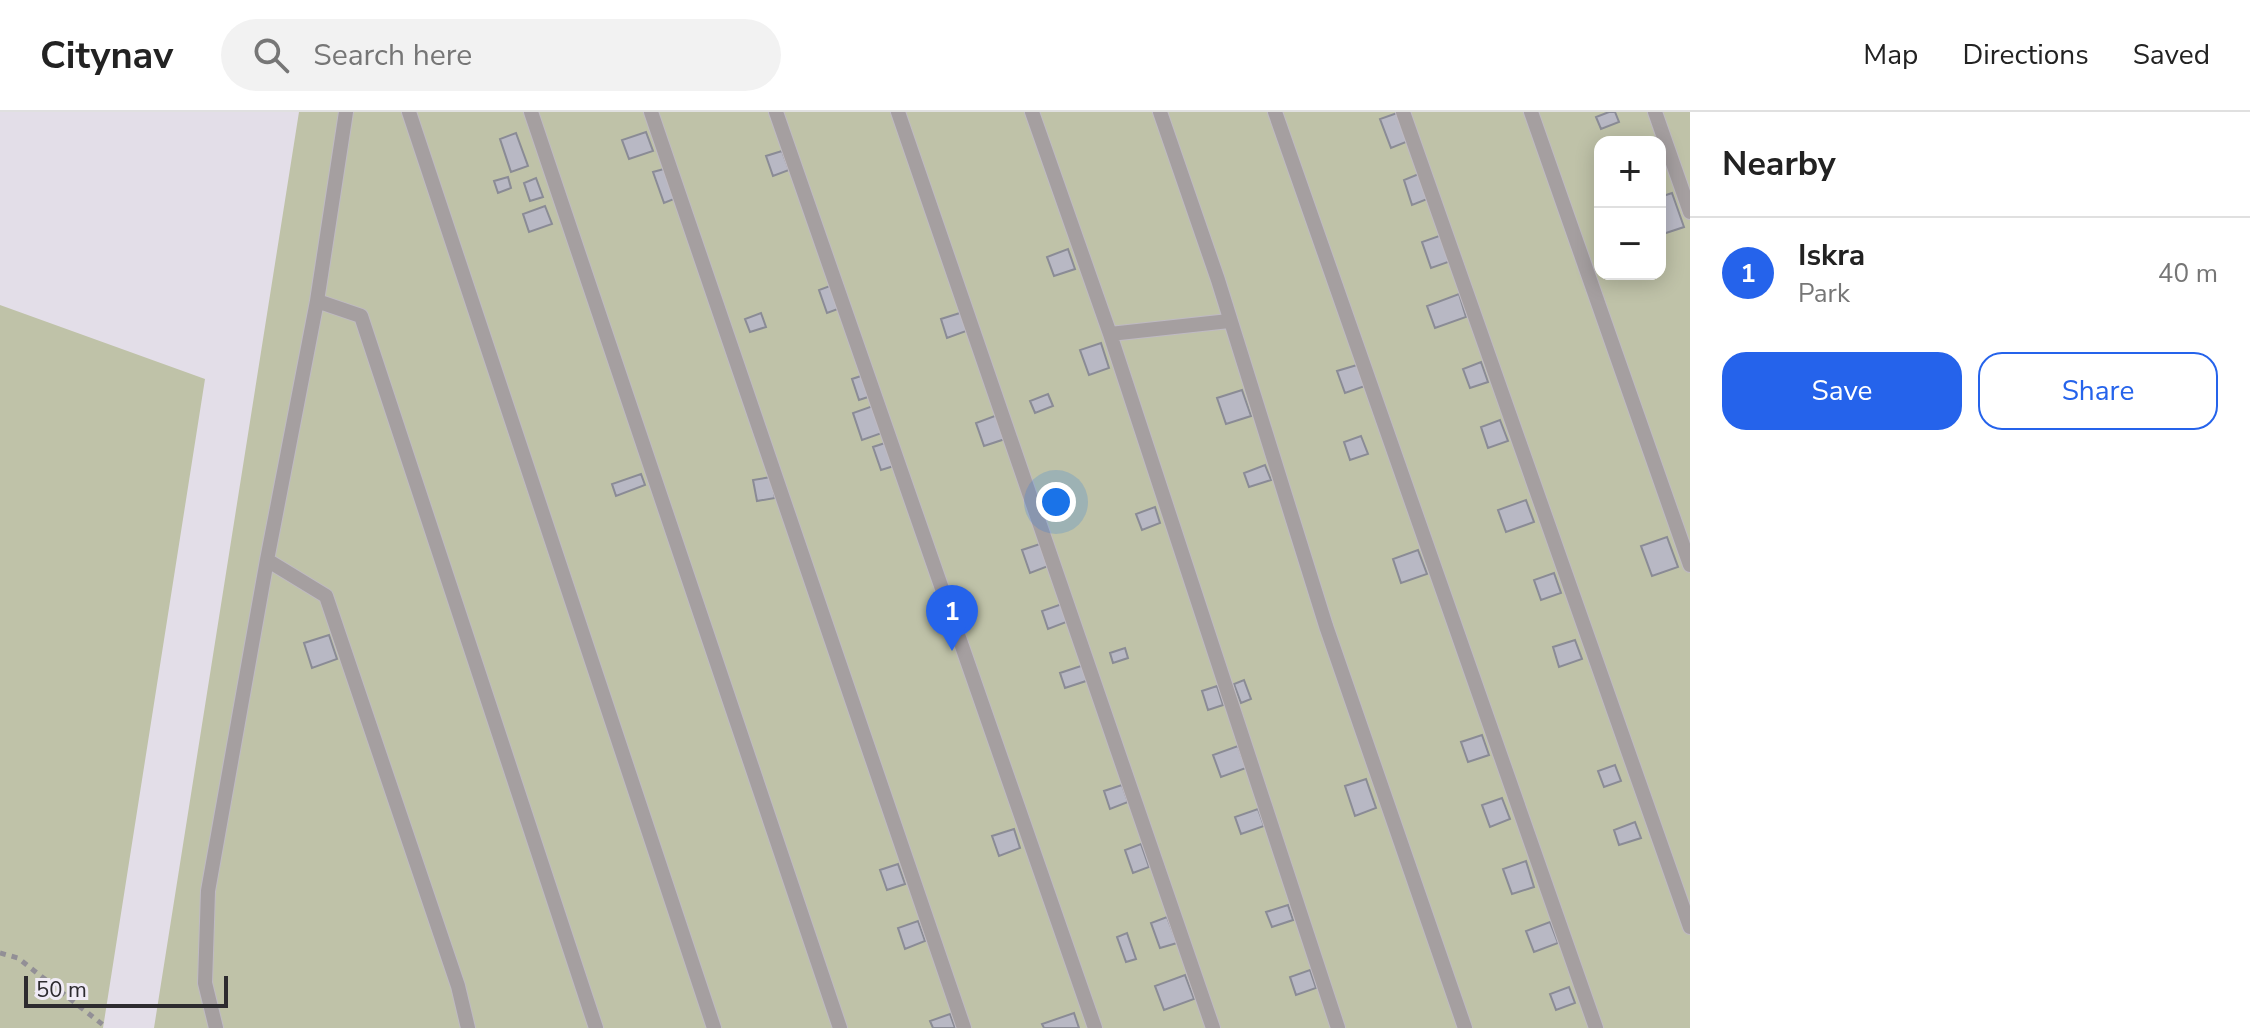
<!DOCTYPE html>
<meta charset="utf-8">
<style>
:root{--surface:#fff;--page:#f2f2f2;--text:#222;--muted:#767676;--line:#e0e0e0;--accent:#2563eb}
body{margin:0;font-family:"Nunito Sans",sans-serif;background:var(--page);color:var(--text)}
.controls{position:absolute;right:24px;top:24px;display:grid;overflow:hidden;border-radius:16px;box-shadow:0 4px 20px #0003}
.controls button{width:72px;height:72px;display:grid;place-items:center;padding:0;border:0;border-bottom:2px solid var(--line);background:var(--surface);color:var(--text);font:40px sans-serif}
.scale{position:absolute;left:24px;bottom:20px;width:204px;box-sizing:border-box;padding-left:8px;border:4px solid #2d2b2f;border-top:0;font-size:22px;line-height:28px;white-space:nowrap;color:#2d2b2f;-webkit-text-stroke:6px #f0ebf6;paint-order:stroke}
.you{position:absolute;left:1056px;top:390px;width:28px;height:28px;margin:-20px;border:6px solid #fff;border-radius:50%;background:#1a73e8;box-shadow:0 0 0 12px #1a73e833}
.badge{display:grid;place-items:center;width:52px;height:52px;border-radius:50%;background:var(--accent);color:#fff;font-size:26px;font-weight:700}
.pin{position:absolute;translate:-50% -66px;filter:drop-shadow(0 2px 4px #0008)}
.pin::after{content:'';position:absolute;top:42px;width:28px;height:24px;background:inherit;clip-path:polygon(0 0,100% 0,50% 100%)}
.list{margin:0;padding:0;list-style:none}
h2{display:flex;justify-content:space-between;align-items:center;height:104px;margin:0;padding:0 32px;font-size:34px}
h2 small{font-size:26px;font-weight:400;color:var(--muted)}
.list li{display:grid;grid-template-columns:52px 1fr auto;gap:24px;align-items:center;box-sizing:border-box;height:112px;padding:0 32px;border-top:2px solid var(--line)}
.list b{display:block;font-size:30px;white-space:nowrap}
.list p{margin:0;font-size:26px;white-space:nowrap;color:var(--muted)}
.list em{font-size:26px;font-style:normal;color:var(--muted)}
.actions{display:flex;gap:16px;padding:24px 32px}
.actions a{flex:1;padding:18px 0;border:2px solid var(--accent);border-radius:24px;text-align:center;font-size:28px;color:var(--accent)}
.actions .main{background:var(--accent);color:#fff}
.icon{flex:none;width:44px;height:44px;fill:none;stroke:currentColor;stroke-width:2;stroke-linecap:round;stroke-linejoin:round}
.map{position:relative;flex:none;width:1690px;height:916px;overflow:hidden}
header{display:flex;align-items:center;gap:48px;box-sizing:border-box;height:112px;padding:0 40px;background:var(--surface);border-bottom:2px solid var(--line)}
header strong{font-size:38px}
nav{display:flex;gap:44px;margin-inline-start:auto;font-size:28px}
.search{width:560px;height:72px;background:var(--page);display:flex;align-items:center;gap:20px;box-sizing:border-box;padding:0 28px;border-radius:44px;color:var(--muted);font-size:30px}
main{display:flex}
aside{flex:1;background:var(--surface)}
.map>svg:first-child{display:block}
.green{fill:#bfc2a8;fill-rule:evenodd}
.building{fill:#b8b8c4;stroke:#8a8b95;stroke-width:2}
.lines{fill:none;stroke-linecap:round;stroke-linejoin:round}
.service-casing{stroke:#bfbac3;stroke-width:16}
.path{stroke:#928f96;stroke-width:5;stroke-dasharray:6 6;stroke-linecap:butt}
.service{stroke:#a59fa0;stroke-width:14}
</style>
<header>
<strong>Citynav</strong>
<div class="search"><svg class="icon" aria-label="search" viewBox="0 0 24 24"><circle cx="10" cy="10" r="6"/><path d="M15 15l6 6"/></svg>Search here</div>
<nav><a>Map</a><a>Directions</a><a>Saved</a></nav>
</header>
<main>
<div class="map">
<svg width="1690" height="916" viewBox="0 0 1690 916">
<rect width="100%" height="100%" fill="#e3dee8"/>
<path class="green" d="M299 0H1690V916H154ZM1600 30H1660V162H1600Z
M0 193 205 267 103 916H0Z"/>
<path class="building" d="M1400 0 1411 28 1391 36 1380 7Z
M1609 0H1615L1619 10 1601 17 1596 5Z
M646 20 653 39 629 47 622 28Z
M516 21 528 54 511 60 500 27Z
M782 39 789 58 773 64 766 44Z
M664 57 674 87 664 91 653 60Z
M1421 61 1430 86 1412 93 1404 68Z
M508 65 511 76 498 81 494 69Z
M536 66 543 85 530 89 524 71Z
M1672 81 1684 115 1663 122 1660 114V85Z
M545 94 552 112 529 120 523 102Z
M1442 123 1451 149 1431 156 1422 130Z
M1068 137 1075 157 1054 164 1047 145Z
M838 171 846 194 827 201 819 178Z
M1459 182 1466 205 1435 216 1427 194Z
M963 200 969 218 947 226 941 207Z
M761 201 766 215 750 220 745 207Z
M1101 231 1109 256 1089 263 1080 238Z
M1481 250 1488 270 1470 276 1463 257Z
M1357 253 1365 274 1345 281 1337 259Z
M867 262 874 283 859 288 852 267Z
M1242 278 1251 304 1226 312 1217 286Z
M1048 282 1053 294 1035 301 1030 289Z
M873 294 882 321 862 328 853 301Z
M1000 302 1008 326 984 334 976 311Z
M1500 308 1508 329 1488 336 1481 315Z
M1361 324 1368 342 1350 348 1344 330Z
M888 330 897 353 881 358 873 335Z
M1265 353 1271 368 1249 375 1244 361Z
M641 362 645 373 616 384 612 372Z
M771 365 775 386 757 389 753 368Z
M1526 388 1534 410 1506 420 1498 398Z
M1155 395 1160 411 1142 418 1136 402Z
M1667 425 1678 455 1652 464 1641 434Z
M1043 431 1051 453 1030 461 1022 438Z
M1418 438 1427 462 1401 471 1393 447Z
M1554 461 1561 481 1541 488 1534 468Z
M1062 492 1069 509 1048 517 1042 499Z
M329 523 337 547 312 556 304 531Z
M1575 528 1582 547 1559 555 1553 535Z
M1125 536 1128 546 1113 551 1110 541Z
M1084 553 1089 568 1065 576 1060 561Z
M1244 568 1251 587 1241 591 1234 572Z
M1217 574 1223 593 1208 598 1202 579Z
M1482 623 1489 643 1468 650 1461 630Z
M1238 634 1246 656 1221 665 1213 643Z
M1615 653 1621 669 1604 675 1598 659Z
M1366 667 1376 696 1355 704 1345 674Z
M1122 673 1128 690 1110 697 1104 679Z
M1502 686 1510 707 1490 715 1482 693Z
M1258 697 1264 714 1241 722 1235 705Z
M1635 710 1641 726 1619 733 1614 718Z
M1014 717 1020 736 999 744 992 724Z
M1141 732 1149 755 1133 761 1125 738Z
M1526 749 1534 775 1512 782 1503 757Z
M898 752 905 772 887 778 880 758Z
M1288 793 1293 808 1272 815 1266 800Z
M1167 805 1177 831 1160 836 1151 811Z
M918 809 925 829 905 837 898 816Z
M1550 810 1558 831 1534 840 1526 819Z
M1127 821 1136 847 1126 850 1117 825Z
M1310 858 1316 876 1296 883 1290 865Z
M1185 863 1194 887 1164 898 1155 874Z
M1569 875 1575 891 1556 898 1550 882Z
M1074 901 1079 916H1044L1042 912Z
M950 902 955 916H933L930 909Z"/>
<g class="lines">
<g class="service-casing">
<path id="service" d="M409 0 714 916
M531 0 840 916
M651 0 964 916
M776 0 1095 916
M898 0 1213 916
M1032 0 1110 222 1338 916
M1160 0 1218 168 1326 514 1465 916
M1275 0 1596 916
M1403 0 1690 815
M1531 0 1690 453
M1655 0 1690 100
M317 189 361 204 596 916
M1110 222 1229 209
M267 448 326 484 458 874 468 916
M216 916 205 871 208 779 267 448 317 189 346 0"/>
</g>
<path class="path" d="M0 841 18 846 107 916"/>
<use href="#service" class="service"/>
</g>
</svg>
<div class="controls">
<button>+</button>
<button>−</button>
</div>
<div class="scale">50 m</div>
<div class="you"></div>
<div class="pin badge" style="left:952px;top:539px">1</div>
</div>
<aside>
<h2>Nearby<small></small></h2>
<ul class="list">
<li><span class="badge">1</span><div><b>Iskra</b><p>Park</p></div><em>40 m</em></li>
</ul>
<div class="actions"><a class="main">Save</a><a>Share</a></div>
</aside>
</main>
